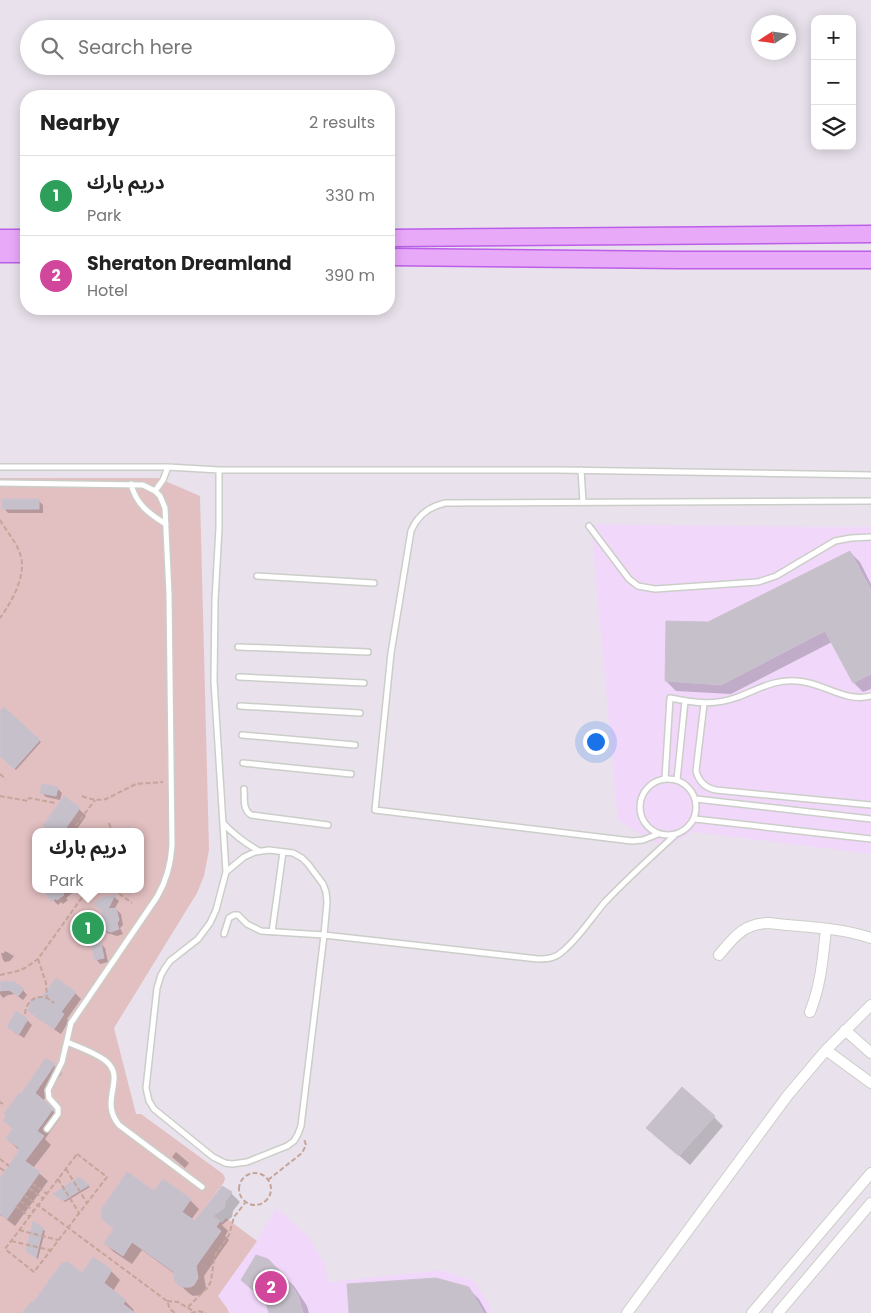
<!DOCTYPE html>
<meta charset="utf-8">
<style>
:root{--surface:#fff;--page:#f6f6f6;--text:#222;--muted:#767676;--line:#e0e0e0;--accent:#ea580c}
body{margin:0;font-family:Poppins,"Noto Sans Arabic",sans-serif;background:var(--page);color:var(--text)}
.controls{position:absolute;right:15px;top:15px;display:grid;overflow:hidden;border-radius:10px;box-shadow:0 2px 12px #0003}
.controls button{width:45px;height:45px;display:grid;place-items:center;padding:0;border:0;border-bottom:1px solid var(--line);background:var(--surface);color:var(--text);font:25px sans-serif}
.compass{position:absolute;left:751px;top:15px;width:45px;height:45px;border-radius:50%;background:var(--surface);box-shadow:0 2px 12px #0003;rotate:258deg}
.you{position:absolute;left:595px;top:741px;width:18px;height:18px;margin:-12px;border:4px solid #fff;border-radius:50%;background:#1a73e8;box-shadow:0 0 0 8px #1a73e833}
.badge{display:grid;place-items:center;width:32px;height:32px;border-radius:50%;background:var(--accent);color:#fff;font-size:16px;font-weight:700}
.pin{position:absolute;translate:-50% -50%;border:2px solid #fff;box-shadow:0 1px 5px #0006}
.popup{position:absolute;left:32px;top:828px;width:112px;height:65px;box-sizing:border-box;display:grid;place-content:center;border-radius:10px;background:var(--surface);filter:drop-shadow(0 1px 4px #0005);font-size:16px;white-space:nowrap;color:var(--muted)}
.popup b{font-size:19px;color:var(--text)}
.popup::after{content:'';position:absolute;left:50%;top:100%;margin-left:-10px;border:10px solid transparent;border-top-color:var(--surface)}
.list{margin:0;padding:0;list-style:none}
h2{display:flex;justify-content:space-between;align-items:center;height:65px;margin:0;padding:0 20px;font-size:21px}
h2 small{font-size:16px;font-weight:400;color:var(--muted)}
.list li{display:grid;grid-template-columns:32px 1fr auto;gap:15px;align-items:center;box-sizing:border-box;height:80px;padding:0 20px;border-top:1px solid var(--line)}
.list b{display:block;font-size:19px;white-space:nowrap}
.list p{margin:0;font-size:16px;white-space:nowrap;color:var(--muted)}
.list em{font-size:16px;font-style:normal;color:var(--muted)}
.icon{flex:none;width:28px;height:28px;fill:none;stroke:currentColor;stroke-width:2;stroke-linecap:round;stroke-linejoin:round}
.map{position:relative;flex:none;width:871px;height:1313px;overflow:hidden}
.search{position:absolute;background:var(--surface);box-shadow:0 2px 12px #0003;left:20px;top:20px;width:375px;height:55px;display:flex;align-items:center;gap:12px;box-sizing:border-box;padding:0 18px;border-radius:28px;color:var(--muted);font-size:19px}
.panel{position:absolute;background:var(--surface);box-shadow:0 2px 12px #0003;left:20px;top:90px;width:375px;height:225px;border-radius:20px}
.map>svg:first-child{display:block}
.commercial{fill:#f1d8fb}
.green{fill:#e2bfc1;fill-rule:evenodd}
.shadow{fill:#0003}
.building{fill:#c6c0ca;stroke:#cbc1d0}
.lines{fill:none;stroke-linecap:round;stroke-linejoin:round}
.service-casing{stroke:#cbcec8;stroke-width:8}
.minor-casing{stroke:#cbcec8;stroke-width:12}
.primary-casing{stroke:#bb5fe8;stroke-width:19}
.path{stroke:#c5a59a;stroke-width:2;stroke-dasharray:5 2.5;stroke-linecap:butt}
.service{stroke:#fff;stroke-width:5}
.minor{stroke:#fff;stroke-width:10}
.primary{stroke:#e9a9f9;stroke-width:16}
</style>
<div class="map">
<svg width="871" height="1313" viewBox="0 0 871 1313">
<rect width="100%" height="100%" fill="#e9e2ec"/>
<path class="commercial" d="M591 524 827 527H871V854L694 832 664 847 618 821Z
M276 1208 309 1237 324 1263 329 1282 441 1270 474 1281 490 1306 491 1313H229L227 1308 218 1296 257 1241Z"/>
<path class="green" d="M0 478H158L200 496 209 850 204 876 197 893 114 1028 136 1114H141L223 1174 225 1178 224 1182 204 1209 222 1223 226 1218 257 1241 218 1296 227 1308 229 1313H0ZM36 832H140V889H36Z"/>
<path class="shadow" d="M38 500 43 505V513H8L4 508Z
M850 552 860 562 871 584V689L863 692 854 683 832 642 731 694 676 691 666 681 708 624Z
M4 709 41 742 16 770 0 755V713Z
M57 788 62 793 60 800 46 797 41 792Z
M79 809 86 816 75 832H51Z
M53 889H74L75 891 66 898 68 900 63 904 61 902 58 905 47 894Z
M114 897 119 901 115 908 121 914 123 925 120 928 123 934 117 936 107 933 103 928 106 921 101 900Z
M101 944 105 948 108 962 100 964 96 959Z
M5 951 14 956 10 961 5 962 3 960 1 953H4Z
M0 984 23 990 27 995 23 1000 15 994 8 995 3 998 0 994Z
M75 993 81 999 67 1019 69 1021 61 1034 36 1017 29 1010Z
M17 1013 27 1020 32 1025 24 1038 13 1031 8 1026Z
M54 1065 62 1073 43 1101 60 1118 45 1139 51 1145 33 1168 48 1181 15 1226 1 1215 0 1216V1180L20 1151 7 1139 14 1130 5 1120 22 1096Z
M714 1117 723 1126 690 1165 658 1137Z
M176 1152 189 1163 185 1168 172 1157Z
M79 1179 90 1187 65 1202 55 1194Z
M154 1193 190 1200 199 1209 191 1220 195 1223 231 1193 240 1202 233 1211 232 1217 222 1225 228 1231 225 1236 229 1240 204 1276 206 1288 202 1294 200 1295 193 1296 190 1294 180 1285 175 1274 142 1250 132 1264 114 1252 105 1243Z
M42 1229 45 1231 38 1259 30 1253Z
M93 1259 111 1271 120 1280 113 1291 125 1301 134 1310 132 1313H24L34 1304 83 1275Z
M267 1260 294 1286 307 1306 309 1313H270Z
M469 1289 479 1299 487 1313H350Z"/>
<path class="building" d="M2 499H39V509H2Z
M850 551 871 590V674L853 683 825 631 721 685 665 681 666 621 708 622Z
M4 707 40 740 14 769 0 756V711Z
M42 784 58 787 56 796 40 793Z
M64 796 80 808 63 832H51L43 826Z
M49 889H67L63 893 64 895 57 900 56 898 52 902 46 894 50 890Z
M115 895 108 909 116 908 119 920 117 923 119 929 111 932 101 929 105 921 102 916V911L94 904 101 898Z
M101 943 104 958 95 960 91 945Z
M56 978 76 992 61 1012 64 1014 54 1029 28 1011 31 1001 36 998 42 997Z
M7 981 15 982 24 989 18 996 9 990 0 991V982Z
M16 1011 28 1019 19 1034 7 1027Z
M46 1058 55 1064 35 1093 48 1104 53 1109 37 1131 44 1136 25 1161 40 1172 7 1219 0 1214V1178L19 1151 17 1150 19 1148 6 1139 13 1128 3 1121 6 1116 4 1114 19 1093 21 1094Z
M682 1087 715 1116 679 1156 646 1128Z
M127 1172 154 1191 163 1179 191 1199 182 1212 195 1221 222 1186 232 1192 225 1202 224 1208 213 1216 220 1221 216 1227 221 1231 196 1266 198 1278 194 1285 190 1287H183L179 1286 174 1280V1272L132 1242 123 1256 104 1243 114 1229 102 1219 101 1215V1210Z
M79 1177 89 1185 63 1201 53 1194Z
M33 1221 43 1228 36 1258 26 1251Z
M256 1255 268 1259 284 1275 298 1295 303 1313H269L265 1301 241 1280Z
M93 1257 112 1270 104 1283 126 1300 123 1304 135 1313H22L32 1301 34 1302 62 1263 68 1262 82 1273Z
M436 1278 469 1287 484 1313H349L347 1284Z"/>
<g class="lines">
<g class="service-casing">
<path id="service" d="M0 467H168L219 470H557L871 475
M219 470V528L215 600 214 681 226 872 216 910 210 923 198 939 170 961 165 968 161 975 157 988 146 1088 149 1101 154 1109 213 1157 225 1163 232 1164 247 1162 287 1146 294 1141 298 1134 301 1126 324 935 327 902 326 892 323 884 308 864 302 858 293 853 269 850 255 852 244 857 226 872
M581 470 583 502
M0 483 143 485 155 491 160 496 165 508 169 594 172 845C171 864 167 880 157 897L71 1023 62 1062 48 1090 49 1098 58 1108V1114L47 1129
M131 484C136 504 149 514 166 524
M155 491 163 480 168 467
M589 526 629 579 638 586 655 589 758 582 776 576 835 541 851 538 871 537
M257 576 374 583
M238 647 368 652
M239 677 364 683
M704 704 696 771C699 782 705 788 716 790L871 805
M240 706 360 713
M242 735 355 745
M243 763 351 774
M640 807a28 28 0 1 1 56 0a28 28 0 1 1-56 0Z
M665 779 670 698C696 703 713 706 738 697 759 689 774 679 797 681 823 682 844 703 871 696
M677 780 685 701
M244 789C245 798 242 809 251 815L328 825
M696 799 871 819
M695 819 871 839
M223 823C234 835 245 843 259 851
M658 834 643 840 632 841 375 810 391 653 411 531C417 516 428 507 445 503L871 501
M272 932 283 852
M224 934 229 918 234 915H238L247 924 261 931 324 935 538 959C548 959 556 958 563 951 578 939 592 917 605 902 627 879 651 857 674 836
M67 1042C78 1047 100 1054 108 1063 125 1080 99 1101 119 1125L202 1187"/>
</g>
<g class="minor-casing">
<path id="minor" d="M719 955C734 937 743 924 768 923 802 927 838 927 871 938
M810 1012C821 985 823 957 826 929
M845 1030 871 1053
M826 1050 871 1083
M627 1313 788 1095 826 1050 871 1005
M752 1313 871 1173
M778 1313 871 1203"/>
</g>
<g class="primary-casing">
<path id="primary" d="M0 238H26
M389 238 871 234
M0 254H26
M389 257 679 260H871"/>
</g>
<path class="path" d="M0 520C7 532 18 544 21 557 26 577 11 603 0 618
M0 774 6 779
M0 796 28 801 29 798 55 803
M82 796C90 799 97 801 106 799L136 784 163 782
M109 823 112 832
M71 832 95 800
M140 849H143
M113 889 132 903
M38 959 46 983 47 997
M0 975 18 971 25 968 38 959 88 889
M25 1014C26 998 42 991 54 1003
M0 1102 3 1104
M77 1154 107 1177 34 1272 5 1249Z
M0 1159 9 1166
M0 1168 5 1171
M66 1169 87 1203
M239 1189a16 16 0 1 1 32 0a16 16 0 1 1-32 0Z
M58 1179 79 1213
M268 1180 302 1153 306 1145 304 1139
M32 1183 47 1194
M29 1188 44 1199
M24 1195 167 1301 170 1309 175 1313
M20 1201 34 1211
M16 1206 30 1217
M19 1230 58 1240
M11 1241 50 1250
M167 1301 178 1302 193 1311
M188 1307 208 1287 211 1281 214 1260 216 1253 229 1235 234 1217 245 1203
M191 1313 198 1311 206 1313"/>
<use href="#service" class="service"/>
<use href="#minor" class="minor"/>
<use href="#primary" class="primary"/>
</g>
</svg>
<div class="controls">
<button>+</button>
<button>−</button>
<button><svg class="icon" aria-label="layers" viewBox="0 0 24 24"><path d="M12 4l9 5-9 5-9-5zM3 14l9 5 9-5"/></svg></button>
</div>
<svg class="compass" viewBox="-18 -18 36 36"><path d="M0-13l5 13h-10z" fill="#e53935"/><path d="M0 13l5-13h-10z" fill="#767676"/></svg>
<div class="you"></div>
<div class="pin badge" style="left:88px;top:928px;background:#2e9e5b">1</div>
<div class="popup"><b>دريم بارك</b>Park</div>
<div class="pin badge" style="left:271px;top:1287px;background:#d1479c">2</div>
<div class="search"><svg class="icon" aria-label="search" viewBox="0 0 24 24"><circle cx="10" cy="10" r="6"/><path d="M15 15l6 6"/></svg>Search here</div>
<section class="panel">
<h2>Nearby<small>2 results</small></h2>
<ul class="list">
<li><span class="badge" style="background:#2e9e5b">1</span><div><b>دريم بارك</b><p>Park</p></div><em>330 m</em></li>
<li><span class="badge" style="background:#d1479c">2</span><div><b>Sheraton Dreamland</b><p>Hotel</p></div><em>390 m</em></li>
</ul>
</section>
</div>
